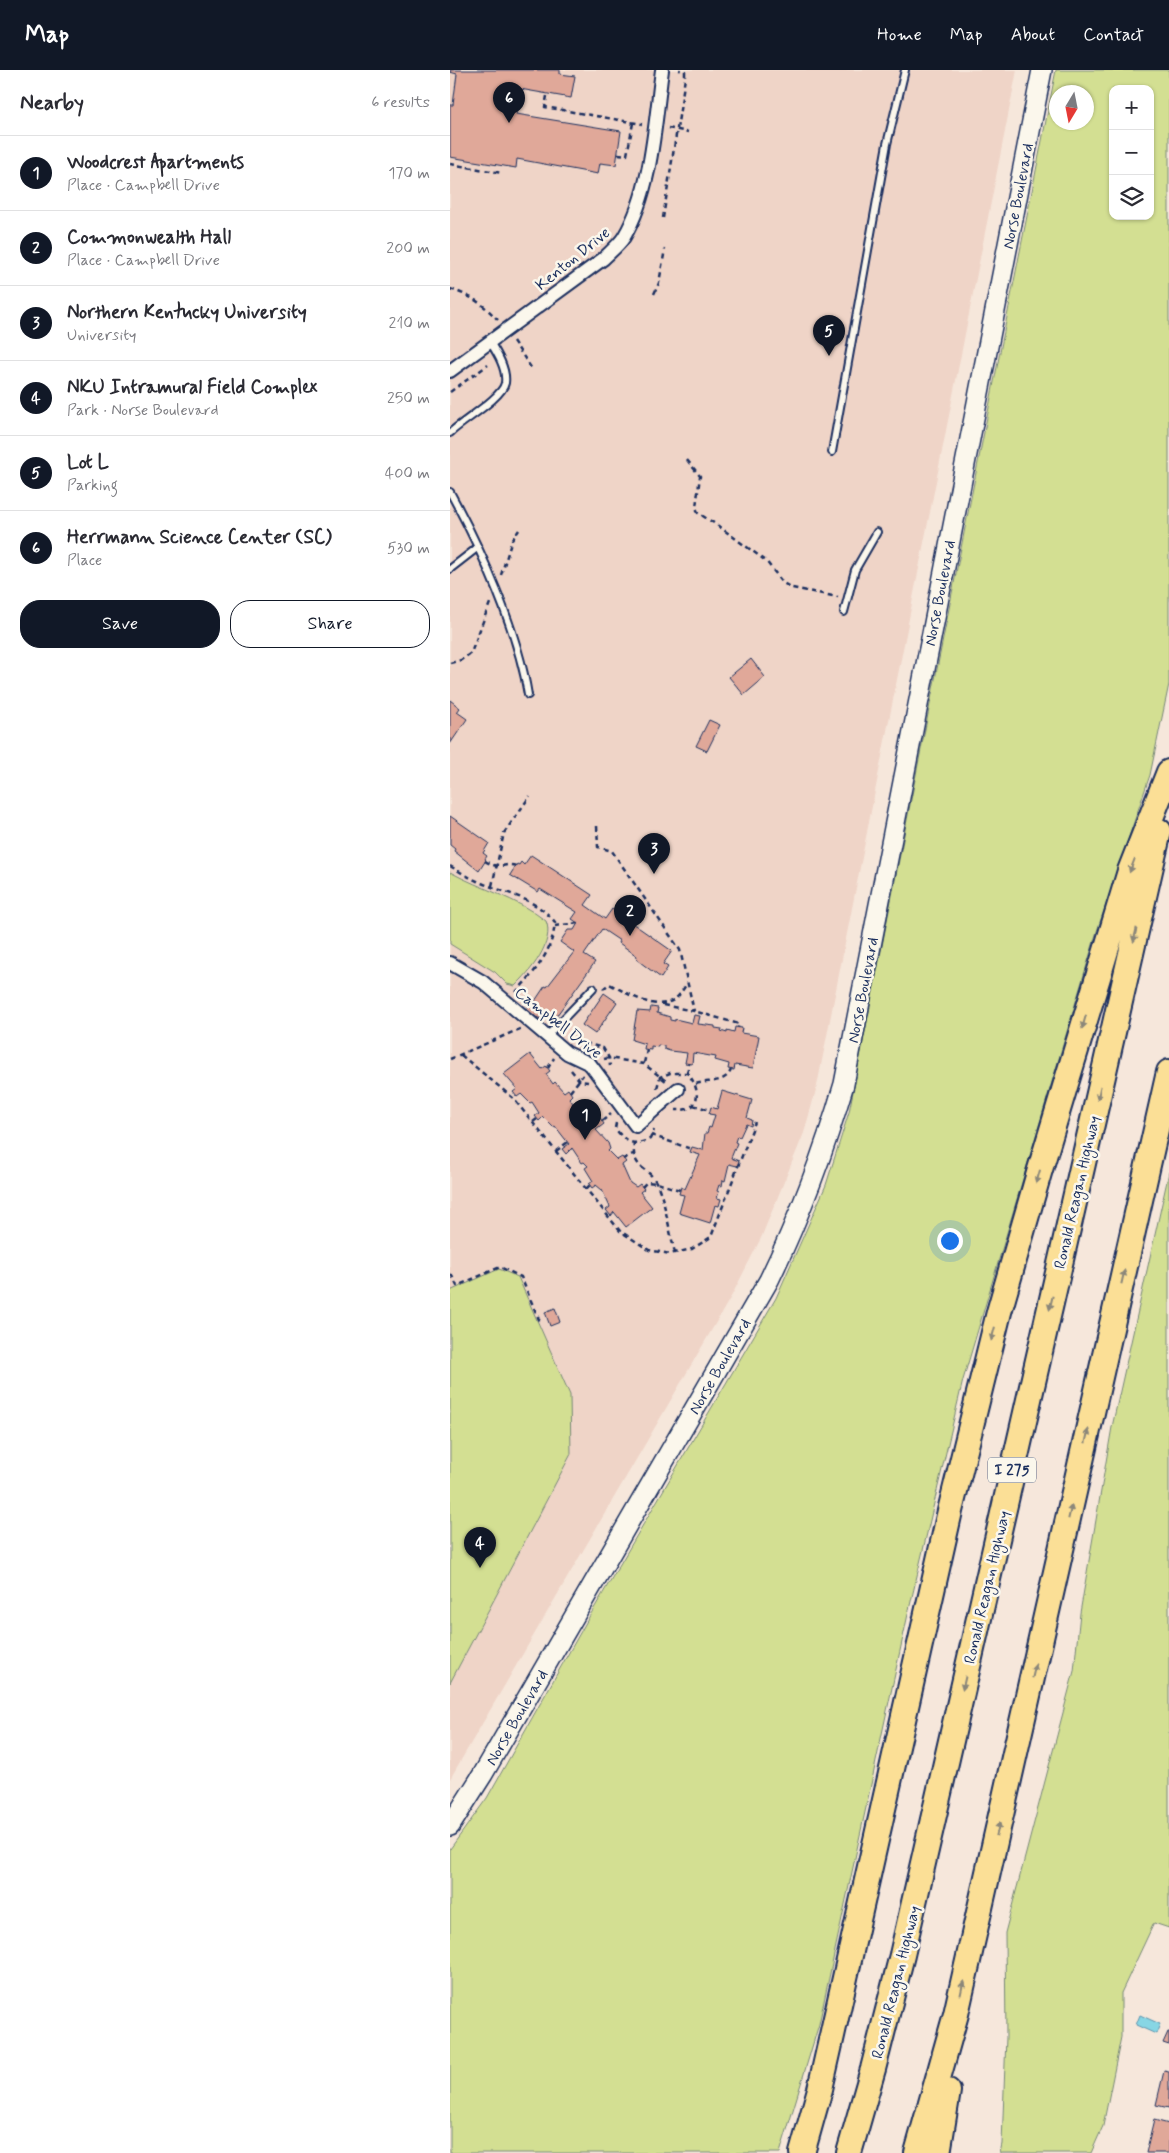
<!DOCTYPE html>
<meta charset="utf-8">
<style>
:root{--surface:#fff;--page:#f7f7f7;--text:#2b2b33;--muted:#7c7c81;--line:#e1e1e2;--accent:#111827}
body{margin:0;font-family:Mynerve,sans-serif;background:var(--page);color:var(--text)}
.controls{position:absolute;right:15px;top:15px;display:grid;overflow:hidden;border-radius:10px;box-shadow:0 1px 4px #0004}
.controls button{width:45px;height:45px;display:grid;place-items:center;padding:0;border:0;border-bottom:1px solid var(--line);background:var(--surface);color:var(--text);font:25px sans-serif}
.compass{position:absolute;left:599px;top:15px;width:45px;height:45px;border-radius:50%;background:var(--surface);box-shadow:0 1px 4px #0004;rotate:190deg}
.you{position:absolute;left:499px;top:1170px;width:18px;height:18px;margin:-12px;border:4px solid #fff;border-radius:50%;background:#1a73e8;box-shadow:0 0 0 8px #1a73e833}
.badge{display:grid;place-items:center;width:32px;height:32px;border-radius:50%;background:var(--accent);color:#fff;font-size:16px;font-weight:700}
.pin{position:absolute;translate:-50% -41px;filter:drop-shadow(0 1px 2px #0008)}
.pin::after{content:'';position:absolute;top:26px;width:18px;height:15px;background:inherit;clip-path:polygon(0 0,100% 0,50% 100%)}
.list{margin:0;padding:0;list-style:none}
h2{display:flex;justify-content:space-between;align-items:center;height:65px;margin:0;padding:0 20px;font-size:21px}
h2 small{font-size:16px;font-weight:400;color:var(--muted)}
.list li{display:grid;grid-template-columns:32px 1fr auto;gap:15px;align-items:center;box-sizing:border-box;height:75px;padding:0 20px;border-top:1px solid var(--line)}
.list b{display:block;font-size:19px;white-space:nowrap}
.list p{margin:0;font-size:16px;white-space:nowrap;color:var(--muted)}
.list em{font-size:16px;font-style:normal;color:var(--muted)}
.actions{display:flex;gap:10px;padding:15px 20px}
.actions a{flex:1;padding:11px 0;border:1px solid var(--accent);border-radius:20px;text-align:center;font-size:18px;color:var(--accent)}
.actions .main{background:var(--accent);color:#fff}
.icon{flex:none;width:28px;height:28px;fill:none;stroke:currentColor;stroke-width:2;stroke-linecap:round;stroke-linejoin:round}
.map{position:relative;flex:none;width:719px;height:2083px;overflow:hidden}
header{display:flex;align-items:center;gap:30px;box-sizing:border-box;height:70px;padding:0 25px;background:var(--accent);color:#fff}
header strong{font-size:24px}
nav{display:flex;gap:28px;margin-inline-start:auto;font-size:18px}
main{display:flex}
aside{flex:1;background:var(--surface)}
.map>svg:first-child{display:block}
.built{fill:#efd4c7}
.green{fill:#d3df92;stroke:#778778;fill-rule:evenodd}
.water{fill:#87d6e4;stroke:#5c93ae}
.building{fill:#e0a899;stroke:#1b2f5e}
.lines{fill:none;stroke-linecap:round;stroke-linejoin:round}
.lane-casing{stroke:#1b2f5e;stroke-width:10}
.street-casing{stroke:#1b2f5e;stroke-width:16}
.secondary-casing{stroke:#1b2f5e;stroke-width:22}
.highway-casing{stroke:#1b2f5e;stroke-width:28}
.path{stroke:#1b2f5e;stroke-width:2.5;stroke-dasharray:5 4;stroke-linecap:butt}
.lane{stroke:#fbf7ec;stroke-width:6}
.street{stroke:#fbf7ec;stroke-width:12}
.secondary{stroke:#fbf7ec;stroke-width:19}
.highway{stroke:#fbdf96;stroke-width:24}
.oneway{fill:#8b877a}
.labels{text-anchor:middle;stroke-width:5;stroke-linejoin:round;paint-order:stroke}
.shield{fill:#fbf7ec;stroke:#5e6b89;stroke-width:1}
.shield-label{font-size:15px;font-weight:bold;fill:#1b2f5e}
.street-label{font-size:16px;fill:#1b2f5e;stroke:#fbf7ec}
</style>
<header>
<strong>Map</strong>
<nav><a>Home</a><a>Map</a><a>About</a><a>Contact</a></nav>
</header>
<main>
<aside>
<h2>Nearby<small>6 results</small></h2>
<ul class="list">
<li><span class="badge">1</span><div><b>Woodcrest Apartments</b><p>Place · Campbell Drive</p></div><em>170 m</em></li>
<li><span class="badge">2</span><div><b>Commonwealth Hall</b><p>Place · Campbell Drive</p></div><em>200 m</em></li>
<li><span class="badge">3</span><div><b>Northern Kentucky University</b><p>University</p></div><em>210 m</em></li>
<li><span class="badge">4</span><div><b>NKU Intramural Field Complex</b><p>Park · Norse Boulevard</p></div><em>250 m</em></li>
<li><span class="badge">5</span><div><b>Lot L</b><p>Parking</p></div><em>400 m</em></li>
<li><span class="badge">6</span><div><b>Herrmann Science Center (SC)</b><p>Place</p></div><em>530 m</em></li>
</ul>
<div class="actions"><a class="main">Save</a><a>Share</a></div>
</aside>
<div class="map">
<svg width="719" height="2083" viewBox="0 0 719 2083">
<rect width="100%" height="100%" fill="#f6e7db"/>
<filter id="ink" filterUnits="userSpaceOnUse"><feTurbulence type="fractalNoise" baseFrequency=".02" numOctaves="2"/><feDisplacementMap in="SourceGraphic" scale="10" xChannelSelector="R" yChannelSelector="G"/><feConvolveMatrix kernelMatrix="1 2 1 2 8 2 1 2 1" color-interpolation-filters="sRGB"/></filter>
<g filter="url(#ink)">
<path class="built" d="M0 0H567L367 1016 354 1063 311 1168 282 1225 0 1709Z"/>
<path class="green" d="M606 0H719V614L700 705 647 861 513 1310 458 1544 369 1954 330 2083H0V1779L37 1728 139 1547 326 1228 376 1115 399 1042ZM663 19H700V146H663ZM606 22H636V52H606Z
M0 802C33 820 65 827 96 851 105 872 80 902 65 916L57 914 45 902 0 874Z
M719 1102V1858L704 1853 671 1923V1967L653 2056 641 2083H550L552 2074 556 1967 555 1863 624 1601 630 1543 662 1357Z
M49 1199 68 1207 120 1325 121 1384 0 1613V1221Z"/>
<path class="water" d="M690 1945 710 1954 706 1964 686 1955Z"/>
<path class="building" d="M0 0H110V4L125 6 121 28 70 19 66 44 171 61 166 95 150 93 148 104 67 89 66 98 0 87V35H3L7 4 0 2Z
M301 589 315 607 294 625 279 607Z
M0 630 10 638 7 642 17 649 0 674Z
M259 650 270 655 257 681 246 676Z
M0 746 39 773 33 783 37 786 35 789 36 790 29 801 4 781 5 779 0 775Z
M81 785 142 825 135 835 155 849 162 839 222 881 213 894 218 897 211 908 186 889 187 886 169 873 170 871 152 859 134 885 145 892 102 952 93 945 90 949 87 947 86 949 75 941 79 935 81 937 95 916 97 917 124 882 110 872 118 860H124L128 853 122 849 127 842 90 819 88 822 60 805 67 794 69 795 71 792 74 795Z
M154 923 167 932 145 964 132 955Z
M201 937 208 938 207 943 220 947V950L225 951V949L242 953 244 945 250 946 248 954 265 956V958L272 959 271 961 277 963V960L284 962 285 957 292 958 291 963 309 966 303 998 285 995 284 1000 278 999 279 994 265 990 266 987 243 983 242 994 235 993 237 983 220 981 214 979V976L208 975V977L201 976V980L194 979 195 974 182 970 187 941 200 942Z
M80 984 92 999 96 996 100 1001 96 1004 103 1014 105 1012 114 1022 118 1019 122 1025 119 1028 123 1033 122 1034 125 1038 127 1036 131 1042 133 1041 142 1055 150 1048 154 1054 146 1060 158 1073 160 1079 158 1081 167 1090 172 1087 176 1092 172 1095 180 1113 186 1117 190 1114 194 1119 190 1122 202 1137 176 1157 164 1142 161 1146 156 1140 160 1137 152 1120 146 1115 142 1118 139 1114 143 1111 135 1098 138 1096 134 1092 132 1093 122 1078 116 1084 112 1079 119 1074 105 1056 103 1057 93 1047 89 1051 85 1046 89 1043 82 1032 80 1033 71 1024 67 1027 63 1022 67 1019 54 1004Z
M272 1021 302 1030 297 1048 302 1050 301 1056 296 1054 290 1067 287 1066 285 1072 287 1073 281 1088 289 1091 287 1096 279 1094 275 1111 273 1110 272 1116 269 1115 267 1121 269 1122 267 1128 271 1129 269 1136 265 1135 260 1153 229 1143 234 1125 229 1124 231 1117 235 1119 250 1085 240 1082 242 1077 253 1080 255 1063H257L259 1057 261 1058 265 1045 259 1044 261 1037 267 1039Z
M105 1238 110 1252 100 1256 95 1242Z
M718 1962H719V1975L713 1973Z
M714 2001 719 2002V2038L706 2035Z
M704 2050 719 2054V2083H696Z"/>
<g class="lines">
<g class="lane-casing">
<path id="lane" d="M0 363C12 351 52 328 55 313 57 299 47 283 40 272
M382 382 437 74 455 0
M0 422C31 479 68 561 78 625
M0 499 27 478
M394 542 405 500 427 462
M97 966 143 918"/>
</g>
<g class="street-casing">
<path id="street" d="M0 301 153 189C160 182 169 175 174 167 202 120 205 53 212 0
M0 893 33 912 117 983 140 994 186 1056 228 1019"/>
</g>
<g class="secondary-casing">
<path id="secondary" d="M0 1756 33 1704 319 1210C350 1146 374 1082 394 1014L592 0"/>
</g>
<g class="highway-casing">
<path id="highway" d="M352 2083 370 2019 500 1441 549 1242 589 1103 680 801 719 702
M399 2083 423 1999 452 1885 709 761
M467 2083 506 1944 719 1002
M488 2083 498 2021"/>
</g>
<path class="path" d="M97 26 95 37 192 54
M218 58 238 62
M168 84 177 85 183 53
M0 94 52 103
M213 148 235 8V1L229 0
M0 219C22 226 33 234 48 250
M204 224 209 213 215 179
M63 271 82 299
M0 322 38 295
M237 390 250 406 246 437 248 443 267 455 316 491 333 513 342 518 388 527
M51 505 62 470 69 460
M0 593 11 590 21 583 40 533
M147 756 148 777 162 781 230 880 244 941
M35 791C51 801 54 792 66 796
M0 796C9 801 18 807 27 811 54 823 86 828 105 852 103 881 85 902 66 922
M42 816 54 763 80 726
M105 856 128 853
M153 919 159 914C179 923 204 943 225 929 230 925 234 918 237 913
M213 935 244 941 289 954 288 958
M135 975 139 974 153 978 159 988 160 996
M11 985 63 1028 170 1161 199 1180 220 1184 242 1179 261 1167 305 1052
M0 989 70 959
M154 989 159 988 194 994 216 1011
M194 993 197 980
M98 998 104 988
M121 1000 130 1011 138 1012
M237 1003 239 994
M246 1014C259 1010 275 1014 281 1000
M207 1018 210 1007 220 1003H237C252 1019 251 1042 226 1040
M120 1022 133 1005
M243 1035 260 1040
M152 1051 161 1044
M83 1052 87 1049
M166 1053 165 1058C175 1072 183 1077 200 1069L204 1060
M201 1065 241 1079
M184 1072C181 1101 199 1096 207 1114 215 1131 220 1164 225 1183
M106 1081 118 1072
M173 1089 183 1084
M192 1117 197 1112 207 1113 230 1120
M136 1119 140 1115
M1 1204 7 1216 50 1197 71 1207 90 1252"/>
<use href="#lane" class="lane"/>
<use href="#street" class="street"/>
<use href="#secondary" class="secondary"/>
<use href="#highway" class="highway"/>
</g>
<defs><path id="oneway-solid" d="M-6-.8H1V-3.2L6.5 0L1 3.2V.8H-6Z" transform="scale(1.25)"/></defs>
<g class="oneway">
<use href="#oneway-solid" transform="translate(682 796) rotate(111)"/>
<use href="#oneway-solid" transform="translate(685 865) rotate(103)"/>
<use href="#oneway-solid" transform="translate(634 952) rotate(106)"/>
<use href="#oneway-solid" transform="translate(649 1023) rotate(103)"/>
<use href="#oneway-solid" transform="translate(588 1107) rotate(106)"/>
<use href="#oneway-solid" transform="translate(673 1207) rotate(-77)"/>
<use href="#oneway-solid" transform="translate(601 1233) rotate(103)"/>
<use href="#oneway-solid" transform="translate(543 1264) rotate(105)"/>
<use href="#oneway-solid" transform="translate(637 1366) rotate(-77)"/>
<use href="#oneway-solid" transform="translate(620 1442) rotate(-77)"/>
<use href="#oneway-solid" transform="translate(584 1601) rotate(-77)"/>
<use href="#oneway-solid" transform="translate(514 1613) rotate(103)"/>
<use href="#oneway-solid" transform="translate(548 1759) rotate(-77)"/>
<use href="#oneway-solid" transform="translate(512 1918) rotate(-78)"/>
</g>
</g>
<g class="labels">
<rect class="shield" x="538" y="1387.5" width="48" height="25" rx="4"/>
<g class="shield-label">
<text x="562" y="1405">I 275</text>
</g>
<g class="street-label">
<text transform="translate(567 126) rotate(-79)" y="6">Norse Boulevard</text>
<text transform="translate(122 188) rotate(-39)" y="6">Kenton Drive</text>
<text transform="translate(489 523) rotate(-79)" y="6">Norse Boulevard</text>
<text transform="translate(412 920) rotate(-79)" y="6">Norse Boulevard</text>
<text transform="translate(109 952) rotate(38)" y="6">Campbell Drive</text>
<text transform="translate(626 1122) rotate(-77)" y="6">Ronald Reagan Highway</text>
<text transform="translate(269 1296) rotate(-60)" y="6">Norse Boulevard</text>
<text transform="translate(536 1517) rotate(-77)" y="6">Ronald Reagan Highway</text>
<text transform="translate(66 1647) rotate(-60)" y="6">Norse Boulevard</text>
<text transform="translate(445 1912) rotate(-76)" y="6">Ronald Reagan Highway</text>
</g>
</g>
</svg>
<div class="controls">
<button>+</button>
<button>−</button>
<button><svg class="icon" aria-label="layers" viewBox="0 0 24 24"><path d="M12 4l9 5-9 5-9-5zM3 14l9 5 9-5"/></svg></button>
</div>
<svg class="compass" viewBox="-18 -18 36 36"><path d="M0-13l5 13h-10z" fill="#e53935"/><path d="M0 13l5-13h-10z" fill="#7c7c81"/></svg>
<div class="you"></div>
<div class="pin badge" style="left:135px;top:1070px">1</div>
<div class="pin badge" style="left:180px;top:866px">2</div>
<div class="pin badge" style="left:204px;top:804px">3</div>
<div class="pin badge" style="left:30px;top:1498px">4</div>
<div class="pin badge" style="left:379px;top:286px">5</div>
<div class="pin badge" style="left:59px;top:53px">6</div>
</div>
</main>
